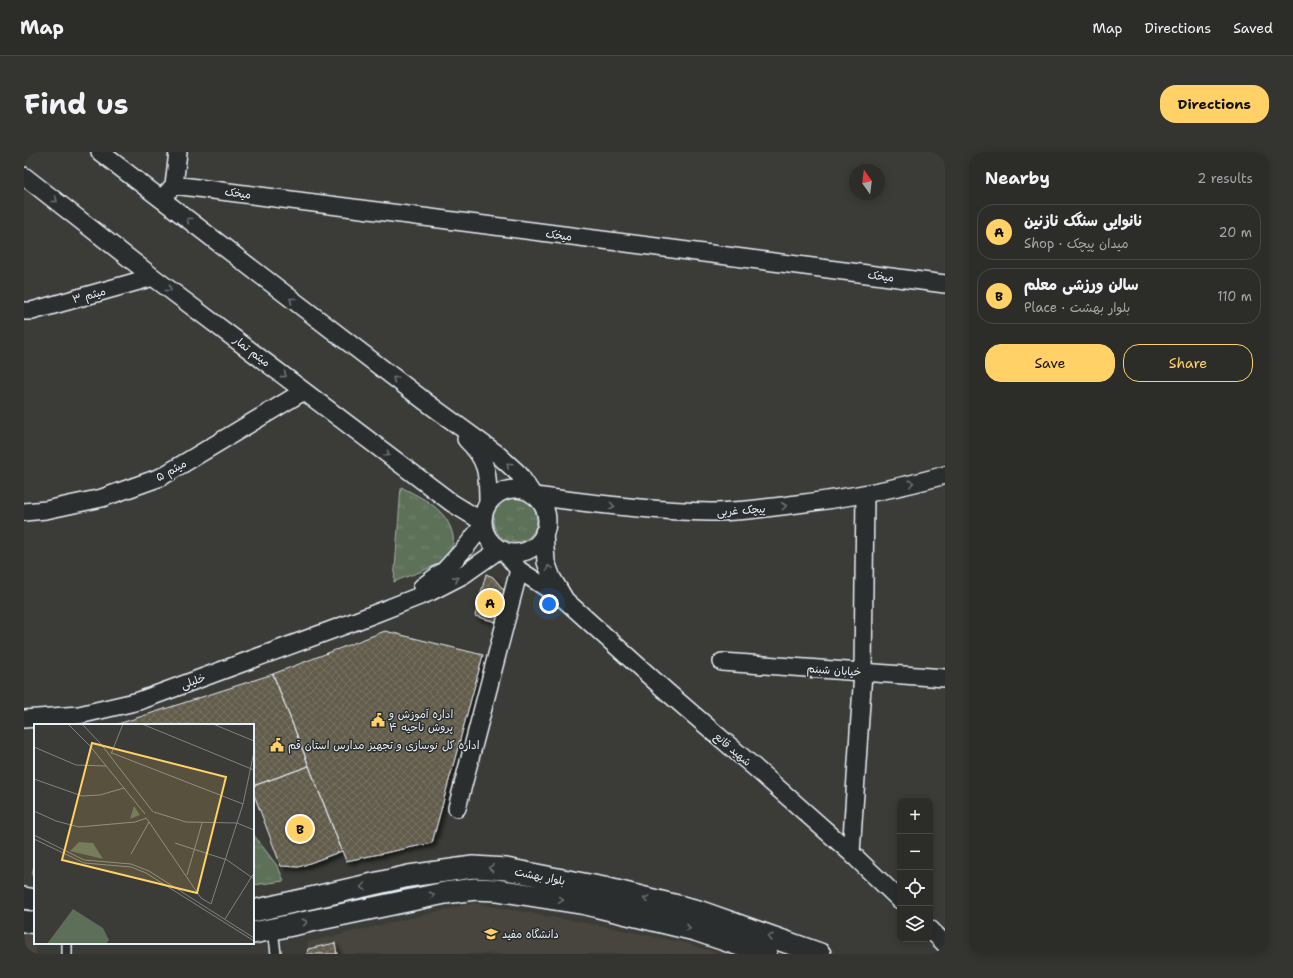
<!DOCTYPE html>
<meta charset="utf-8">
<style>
:root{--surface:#2c2c29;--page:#343431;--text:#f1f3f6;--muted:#a6a7a8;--line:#484846;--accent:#ffd166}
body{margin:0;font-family:"Shantell Sans","Playpen Sans Arabic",sans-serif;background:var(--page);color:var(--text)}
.controls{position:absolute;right:12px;bottom:12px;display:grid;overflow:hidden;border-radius:8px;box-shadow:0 2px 10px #0003}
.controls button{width:36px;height:36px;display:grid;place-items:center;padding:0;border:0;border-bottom:1px solid var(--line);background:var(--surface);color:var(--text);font:20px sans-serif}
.compass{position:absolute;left:825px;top:12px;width:36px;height:36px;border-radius:50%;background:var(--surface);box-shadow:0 2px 10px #0003;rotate:346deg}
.you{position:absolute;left:525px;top:452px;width:14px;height:14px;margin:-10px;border:3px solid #fff;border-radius:50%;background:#1a73e8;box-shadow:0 0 0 6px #1a73e833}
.badge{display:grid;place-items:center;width:26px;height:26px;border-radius:50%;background:var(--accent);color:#111;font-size:13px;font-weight:700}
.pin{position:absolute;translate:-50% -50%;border:2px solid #fff;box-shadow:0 1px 4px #0006}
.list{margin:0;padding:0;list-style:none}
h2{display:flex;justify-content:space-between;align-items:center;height:52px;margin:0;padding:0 16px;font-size:17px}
h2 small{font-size:13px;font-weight:400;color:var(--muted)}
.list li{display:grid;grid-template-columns:26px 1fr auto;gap:12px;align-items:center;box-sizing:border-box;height:56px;margin:0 8px 8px;padding:0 8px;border:1px solid var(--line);border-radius:16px}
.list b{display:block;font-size:15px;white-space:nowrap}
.list p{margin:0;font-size:13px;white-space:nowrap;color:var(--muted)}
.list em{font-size:13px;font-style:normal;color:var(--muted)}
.actions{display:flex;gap:8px;padding:12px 16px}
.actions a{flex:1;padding:9px 0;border:1px solid var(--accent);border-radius:16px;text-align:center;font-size:14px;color:var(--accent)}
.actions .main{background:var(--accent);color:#111}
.icon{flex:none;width:22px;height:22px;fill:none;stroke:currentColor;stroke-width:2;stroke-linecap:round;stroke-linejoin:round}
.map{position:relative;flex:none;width:921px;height:802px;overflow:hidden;border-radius:16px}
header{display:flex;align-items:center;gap:24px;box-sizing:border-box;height:56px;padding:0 20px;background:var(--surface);border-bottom:1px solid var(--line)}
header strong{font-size:19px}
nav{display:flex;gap:22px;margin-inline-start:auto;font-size:14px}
.intro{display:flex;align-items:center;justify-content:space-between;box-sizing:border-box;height:96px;padding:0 24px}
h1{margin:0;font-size:28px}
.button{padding:10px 18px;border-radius:16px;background:var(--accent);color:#111;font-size:14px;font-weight:700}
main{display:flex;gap:24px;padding:0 24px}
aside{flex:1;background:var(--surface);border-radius:16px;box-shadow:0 2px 10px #0003}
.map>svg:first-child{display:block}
.built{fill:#47453d}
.grass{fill:url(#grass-tufts);stroke:#a2b0a8}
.building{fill:url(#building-cross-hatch);stroke:#e8f1f8;filter:url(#shadow)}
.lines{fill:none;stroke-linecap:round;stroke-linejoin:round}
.service-casing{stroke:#e8f1f8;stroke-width:12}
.minor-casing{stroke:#e8f1f8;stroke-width:20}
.tertiary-casing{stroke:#e8f1f8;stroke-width:24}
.service{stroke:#2a2d2e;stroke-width:9}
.minor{stroke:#2a2d2e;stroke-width:17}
.tertiary{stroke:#2a2d2e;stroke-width:21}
.oneway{stroke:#6c7275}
.labels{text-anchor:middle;stroke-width:3;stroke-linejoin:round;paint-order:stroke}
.street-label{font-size:11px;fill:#e8f1f8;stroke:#2a2d2e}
.poi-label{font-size:11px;fill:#e8f1f8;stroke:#2a2d2e;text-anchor:start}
.inset-road{fill:none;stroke:#808484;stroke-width:1}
.view{fill:#ffd166;fill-opacity:0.15;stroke:#ffd166;stroke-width:2}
.inset-edge{fill:none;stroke:#e8f1f8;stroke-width:2}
</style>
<header>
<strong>Map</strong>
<nav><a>Map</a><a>Directions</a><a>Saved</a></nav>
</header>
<div class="intro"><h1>Find us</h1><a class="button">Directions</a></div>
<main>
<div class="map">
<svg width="921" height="802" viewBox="0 0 921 802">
<defs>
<pattern id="grass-tufts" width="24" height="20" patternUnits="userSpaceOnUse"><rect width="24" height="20" fill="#5d6f59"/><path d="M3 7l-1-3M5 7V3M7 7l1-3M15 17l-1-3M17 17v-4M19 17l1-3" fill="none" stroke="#748472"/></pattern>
<pattern id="building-cross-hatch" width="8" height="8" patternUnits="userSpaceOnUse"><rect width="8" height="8" fill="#625b4b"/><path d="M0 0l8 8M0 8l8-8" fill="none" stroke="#787366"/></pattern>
<filter id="shadow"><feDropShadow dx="3.5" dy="3.5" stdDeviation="2" flood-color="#0009"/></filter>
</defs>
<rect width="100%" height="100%" fill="#3b3b37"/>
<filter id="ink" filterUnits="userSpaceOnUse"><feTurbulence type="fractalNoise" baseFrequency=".025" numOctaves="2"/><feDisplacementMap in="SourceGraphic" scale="8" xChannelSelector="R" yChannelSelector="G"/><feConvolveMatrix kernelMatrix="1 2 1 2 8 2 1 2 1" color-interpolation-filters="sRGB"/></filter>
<g filter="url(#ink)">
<path class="built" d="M450 751 579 774 665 792 696 802H282L284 790Z
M0 776 5 777 13 802H0Z"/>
<path class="grass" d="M377 335C398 346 424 357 429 384 431 395 423 406 413 412 400 420 384 423 370 430Z
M469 368a22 22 0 1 1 44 0a22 22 0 1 1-44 0Z
M229 682 254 715 260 729 229 733Z"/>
<path class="building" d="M462 422 469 425 480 438 472 470 451 464Z
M361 479 459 503 408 691 322 709 249 522Z
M249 522 285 614 229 634V573H91Z
M285 614 318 699 275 715 257 714 229 640V634Z
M11 712V724L8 723Z
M311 791 313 802H283L284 797Z"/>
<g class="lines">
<g class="service-casing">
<path id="service" d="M249 777 252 802
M43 791V802"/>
</g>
<g class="minor-casing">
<path id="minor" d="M76 0 402 250 472 301 495 322 509 343
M0 24 129 125 428 351 459 370
M150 33 921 132
M143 41 150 33 154 0
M0 159H8L129 125
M442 287C464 308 464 322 464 351
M459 369a32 32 0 1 1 64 0a32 32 0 1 1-64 0Z
M511 344C569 352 627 359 686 360 715 360 744 356 773 352 823 346 872 337 921 323
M0 360 22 358 78 346 137 325 280 239
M520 380 522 410 528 426 540 446
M479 398 495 418 541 448 642 539 729 614 827 701 876 748
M398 435 421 418 442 395 459 373
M698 510 921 526
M0 567 55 563 115 549 332 469 406 440 439 423 476 397
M433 656 495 418
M827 701 839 520 841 342
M906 777 921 792"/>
</g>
<g class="tertiary-casing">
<path id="tertiary" d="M0 746 11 748
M229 759 385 724 449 715 482 717 580 736 674 759 796 802
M0 769 11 771
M229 781 249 777 421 741 451 737 473 738 562 752 671 778 742 802"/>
</g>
<use href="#service" class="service"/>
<use href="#minor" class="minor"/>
<use href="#tertiary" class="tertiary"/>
</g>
<defs><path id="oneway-chevron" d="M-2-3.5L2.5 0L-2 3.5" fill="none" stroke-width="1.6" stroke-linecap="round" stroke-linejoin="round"/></defs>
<g class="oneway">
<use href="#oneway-chevron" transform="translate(31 48) rotate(38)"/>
<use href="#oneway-chevron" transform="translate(165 68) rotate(-142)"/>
<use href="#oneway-chevron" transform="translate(145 137) rotate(37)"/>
<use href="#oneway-chevron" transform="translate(268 148) rotate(-142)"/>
<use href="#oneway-chevron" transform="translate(260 223) rotate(37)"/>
<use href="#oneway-chevron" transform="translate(371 227) rotate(-143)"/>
<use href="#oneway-chevron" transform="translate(363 302) rotate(37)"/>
<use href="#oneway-chevron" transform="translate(485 313) rotate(-138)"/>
<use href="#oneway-chevron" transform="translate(887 331) rotate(-14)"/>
<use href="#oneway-chevron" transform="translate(588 354) rotate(7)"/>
<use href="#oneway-chevron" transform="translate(760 354) rotate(-7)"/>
<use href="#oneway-chevron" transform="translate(525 416) rotate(-110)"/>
<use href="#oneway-chevron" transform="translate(432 427) rotate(-28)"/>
<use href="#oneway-chevron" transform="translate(467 716) rotate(-176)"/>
<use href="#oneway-chevron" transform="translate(339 735) rotate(168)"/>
<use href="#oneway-chevron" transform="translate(408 743) rotate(-12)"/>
<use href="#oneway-chevron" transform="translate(622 747) rotate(-166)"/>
<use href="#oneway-chevron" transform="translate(537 748) rotate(9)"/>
<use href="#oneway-chevron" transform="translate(281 770) rotate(-12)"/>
<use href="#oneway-chevron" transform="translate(664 776) rotate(13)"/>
<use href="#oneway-chevron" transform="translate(746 785) rotate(-161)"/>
</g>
</g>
<defs>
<g id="civic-bare" transform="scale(1.08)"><path d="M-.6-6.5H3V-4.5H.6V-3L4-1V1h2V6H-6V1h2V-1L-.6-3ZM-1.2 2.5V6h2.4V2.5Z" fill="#ffd166" stroke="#2a2d2e" stroke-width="2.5" paint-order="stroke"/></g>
<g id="university-bare" transform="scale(1.08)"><path d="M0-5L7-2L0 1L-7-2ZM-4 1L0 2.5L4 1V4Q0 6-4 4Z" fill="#ffd166" stroke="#2a2d2e" stroke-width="2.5" paint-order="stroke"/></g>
</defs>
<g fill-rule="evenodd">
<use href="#civic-bare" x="354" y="568"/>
<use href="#civic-bare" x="253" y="593"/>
<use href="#university-bare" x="467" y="782"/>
</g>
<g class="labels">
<g class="street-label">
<text transform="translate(214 41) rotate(7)" y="4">میخک</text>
<text transform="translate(535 83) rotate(7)" y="4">میخک</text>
<text transform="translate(857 124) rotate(7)" y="4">میخک</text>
<text transform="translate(65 143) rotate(-15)" y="4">میثم ۳</text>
<text transform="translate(228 199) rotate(37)" y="4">میثم تمار</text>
<text transform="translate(147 318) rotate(-29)" y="4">میثم ۵</text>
<text transform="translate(717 358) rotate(-4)" y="4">پیچک غربی</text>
<text transform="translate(810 518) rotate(4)" y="4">خیابان شبنم</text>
<text transform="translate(169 529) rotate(-20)" y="4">خلیلی</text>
<text transform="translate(709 597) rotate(41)" y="4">شهید قانع</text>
<text transform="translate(516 724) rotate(11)" y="4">بلوار بهشت</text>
</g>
<g class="poi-label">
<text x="365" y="566">اداره آموزش و<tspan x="365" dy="13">پروش ناحیه ۴</tspan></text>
<text x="264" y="597">اداره کل نوسازی و تجهیز مدارس استان قم</text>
<text x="478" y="786">دانشگاه مفید</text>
</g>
</g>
<g transform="translate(10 572)">
<rect width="220" height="220" fill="#3b3b37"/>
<path d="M100 82 106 91 96 95ZM45 118 59 119 69 135 36 127ZM39 185 69 204 75 216 72 220H13Z" fill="#5d6f59"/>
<path class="inset-road" d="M34 0 56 22 111 90M48 0 67 20 119 88M108 0 220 46M179 0 220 17M0 23 42 41 72 42M78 29 209 80M77 30 89 0M0 55 48 72 66 71 90 64M0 87 22 97 45 103 101 98 113 94M120 88 152 98 203 99 220 106M113 95 167 174 177 180M0 111 50 136 97 140 115 147 220 214M0 115 50 139 97 143 112 149 220 217M141 119 193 136 220 155M97 130 115 98M153 151 168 99M177 180 209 80 220 28M191 195 220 149"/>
<path class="view" d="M58 19 192 53 163 169 28 136Z"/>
<rect width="220" height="220" class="inset-edge"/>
</g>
</svg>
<div class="controls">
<button>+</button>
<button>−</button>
<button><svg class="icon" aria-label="locate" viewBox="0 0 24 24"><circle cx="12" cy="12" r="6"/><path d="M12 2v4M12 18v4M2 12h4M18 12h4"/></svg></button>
<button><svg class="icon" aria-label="layers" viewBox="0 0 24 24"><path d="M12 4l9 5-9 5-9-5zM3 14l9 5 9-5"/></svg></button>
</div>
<svg class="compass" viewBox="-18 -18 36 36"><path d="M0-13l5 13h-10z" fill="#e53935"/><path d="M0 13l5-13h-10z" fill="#a6a7a8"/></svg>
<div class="you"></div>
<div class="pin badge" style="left:466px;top:451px">A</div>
<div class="pin badge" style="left:276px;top:677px">B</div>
</div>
<aside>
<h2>Nearby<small>2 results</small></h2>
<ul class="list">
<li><span class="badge">A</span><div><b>نانوایی سنگک نازنین</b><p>Shop · میدان پیچک</p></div><em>20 m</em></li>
<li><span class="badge">B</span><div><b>سالن ورزشی معلم</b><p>Place · بلوار بهشت</p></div><em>110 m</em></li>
</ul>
<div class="actions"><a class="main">Save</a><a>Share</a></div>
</aside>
</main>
